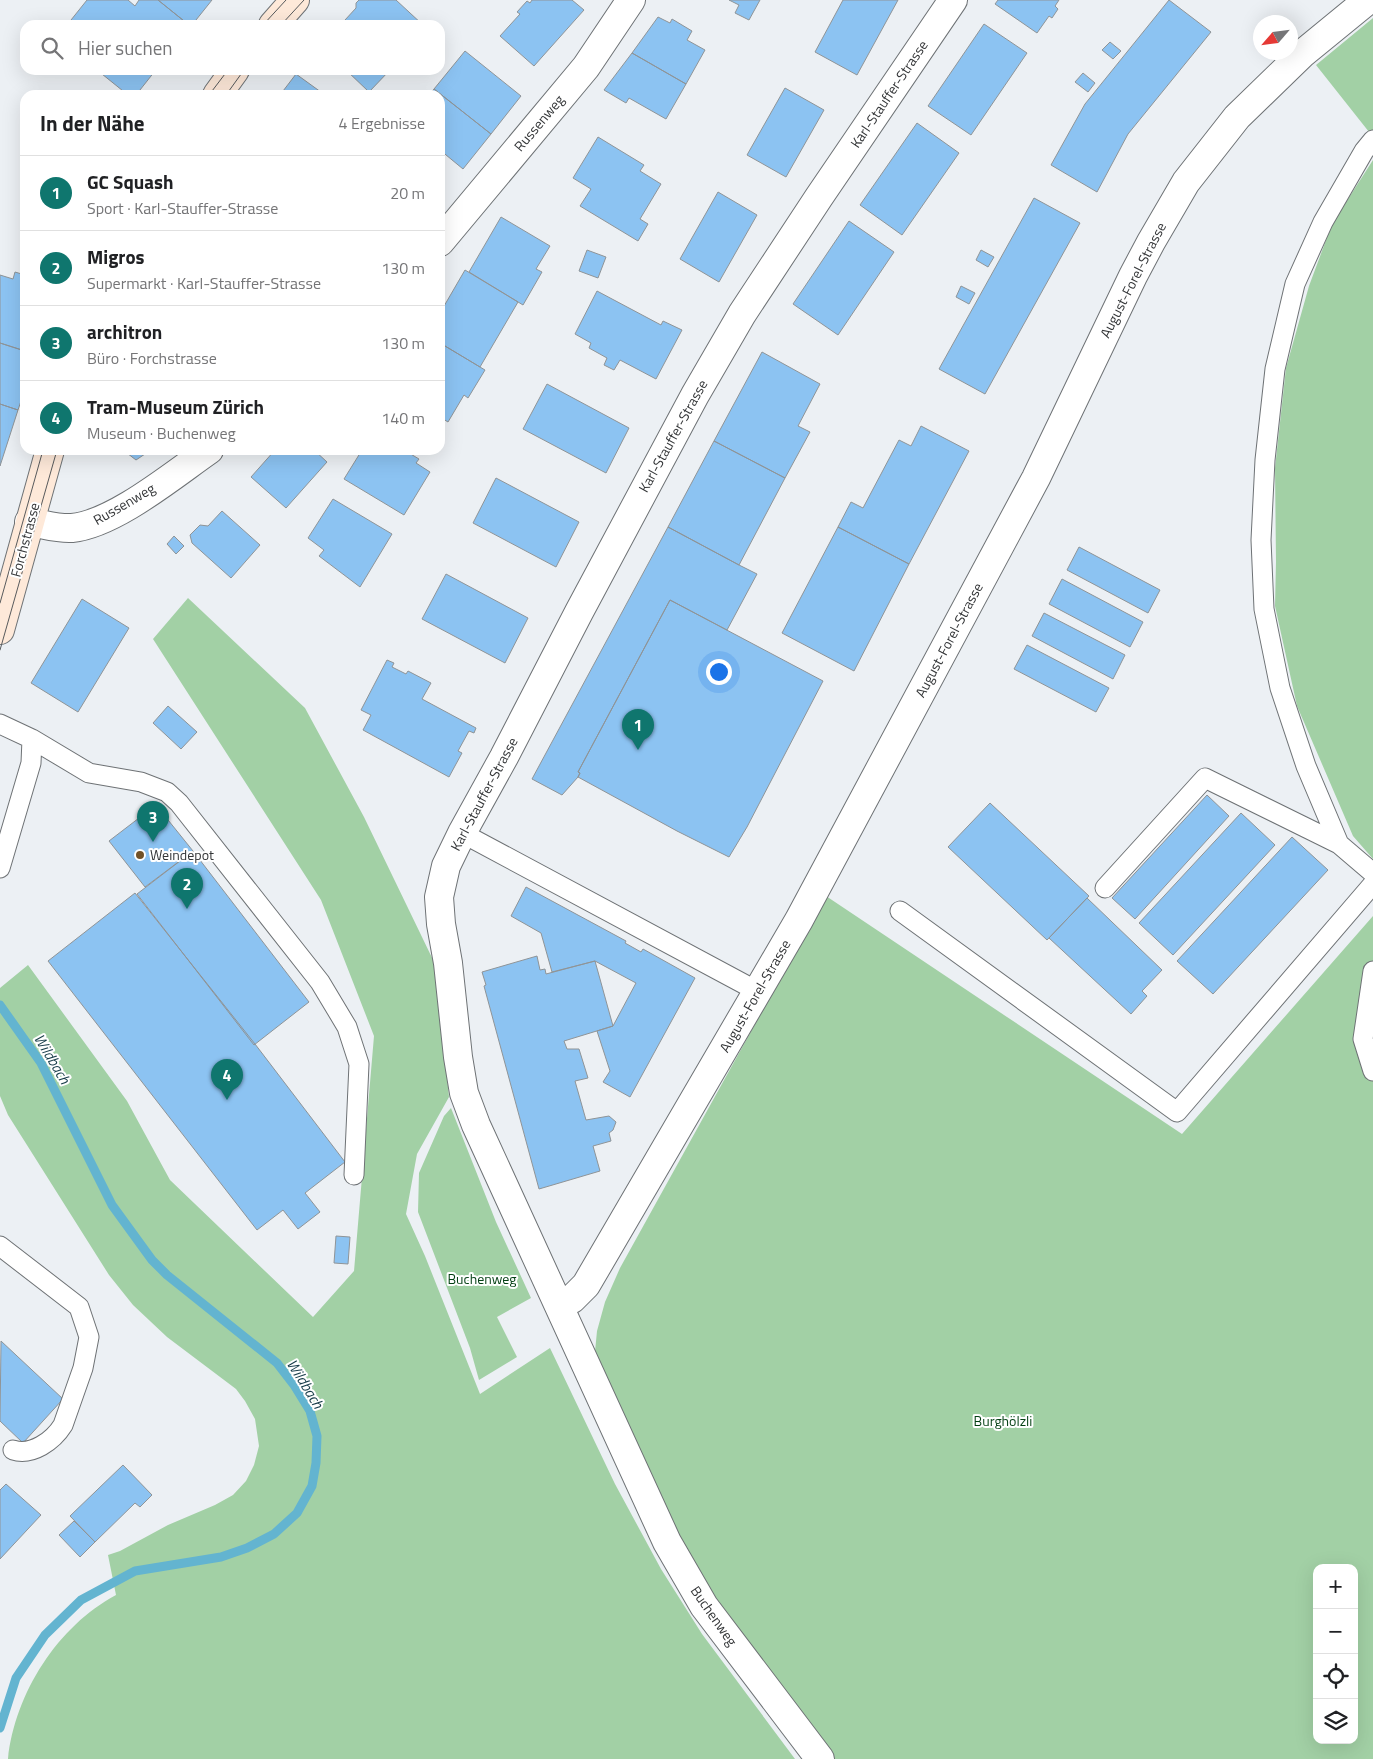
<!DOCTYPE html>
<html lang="de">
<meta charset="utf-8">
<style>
:root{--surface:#fff;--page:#f2f2f2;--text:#202124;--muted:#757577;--line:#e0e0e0;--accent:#0f766e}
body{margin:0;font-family:"Titillium Web",sans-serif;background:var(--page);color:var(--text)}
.controls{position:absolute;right:15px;bottom:15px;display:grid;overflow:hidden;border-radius:10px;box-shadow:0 5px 20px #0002}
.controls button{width:45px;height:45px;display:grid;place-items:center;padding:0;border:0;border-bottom:1px solid var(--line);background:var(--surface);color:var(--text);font:25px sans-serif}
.compass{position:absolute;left:1253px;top:15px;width:45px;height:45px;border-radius:50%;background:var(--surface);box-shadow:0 5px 20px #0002;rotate:242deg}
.you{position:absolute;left:718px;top:671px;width:18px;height:18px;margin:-12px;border:4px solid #fff;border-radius:50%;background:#1a73e8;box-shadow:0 0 0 8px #1a73e833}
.badge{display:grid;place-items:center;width:32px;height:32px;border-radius:50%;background:var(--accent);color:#fff;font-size:16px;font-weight:700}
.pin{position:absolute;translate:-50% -41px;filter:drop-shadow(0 1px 2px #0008)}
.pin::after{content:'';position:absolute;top:26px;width:18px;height:15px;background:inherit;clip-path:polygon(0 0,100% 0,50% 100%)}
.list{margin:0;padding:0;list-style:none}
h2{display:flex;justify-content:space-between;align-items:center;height:65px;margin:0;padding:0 20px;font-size:21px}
h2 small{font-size:16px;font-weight:400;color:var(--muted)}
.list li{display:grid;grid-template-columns:32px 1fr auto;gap:15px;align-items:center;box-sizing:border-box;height:75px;padding:0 20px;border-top:1px solid var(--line)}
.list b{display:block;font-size:19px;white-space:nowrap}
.list p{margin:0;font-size:16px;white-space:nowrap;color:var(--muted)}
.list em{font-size:16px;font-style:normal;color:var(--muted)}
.icon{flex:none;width:28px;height:28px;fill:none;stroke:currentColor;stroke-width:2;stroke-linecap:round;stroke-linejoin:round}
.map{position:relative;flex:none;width:1373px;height:1759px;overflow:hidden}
.search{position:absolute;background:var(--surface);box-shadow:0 5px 20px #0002;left:20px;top:20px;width:425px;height:55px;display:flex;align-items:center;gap:12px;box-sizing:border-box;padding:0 18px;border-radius:15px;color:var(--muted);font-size:19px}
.panel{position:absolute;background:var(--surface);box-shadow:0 5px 20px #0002;left:20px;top:90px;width:425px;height:365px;border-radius:15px}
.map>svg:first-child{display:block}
.green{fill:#a2d0a5;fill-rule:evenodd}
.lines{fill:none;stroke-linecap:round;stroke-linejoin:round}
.stream{stroke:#63b4d0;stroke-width:9}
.building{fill:#8cc3f2;stroke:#8f9497}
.lane-casing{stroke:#6e7275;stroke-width:21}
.street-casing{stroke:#6e7275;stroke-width:30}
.secondary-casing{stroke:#6e7275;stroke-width:30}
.lane{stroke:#fff;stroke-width:19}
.street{stroke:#fff;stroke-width:28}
.secondary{stroke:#fee9d9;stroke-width:28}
.tram{stroke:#585a5c;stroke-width:1}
.poi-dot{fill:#715127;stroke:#fff;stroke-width:2}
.labels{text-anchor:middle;stroke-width:4;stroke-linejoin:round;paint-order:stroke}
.street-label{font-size:14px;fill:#343638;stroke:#fff}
.poi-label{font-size:14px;fill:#343638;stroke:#fff;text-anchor:start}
.park-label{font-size:14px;fill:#023f12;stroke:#fff}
.water-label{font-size:15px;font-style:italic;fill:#173c49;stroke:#fff}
</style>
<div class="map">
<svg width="1373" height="1759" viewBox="0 0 1373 1759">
<rect width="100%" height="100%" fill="#ecf0f4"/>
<path class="green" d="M1373 18V137L1316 65Z
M1373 160V859L1353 836 1297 706 1275 606 1276 562 1275 468 1286 368 1309 286 1332 224Z
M188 598 305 708 364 817 436 966 449 1097 417 1154 406 1214 425 1256 480 1394 550 1348 615 1484 661 1569 702 1634 795 1759H8C15 1693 58 1626 116 1595L108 1555 120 1551 168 1525 215 1505 233 1495 246 1481 254 1465 259 1446 255 1419 245 1401 236 1389 167 1337 133 1305 109 1275 8 1115 0 1096V988L28 965 127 1101 170 1180 313 1317 354 1271 374 1036 321 900 153 639Z
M826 896 1182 1134 1373 916V1759H821L721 1607 667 1518 594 1362 597 1331 605 1302 620 1268ZM1317 1568H1354V1740H1317Z
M451 1108 496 1222 531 1298 497 1317 517 1357 479 1380 470 1348 418 1212 419 1173 444 1116Z"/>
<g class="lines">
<path class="stream" d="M0 1005 41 1063 112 1205 152 1260 167 1275 277 1363 294 1385 310 1411 317 1436 316 1463 312 1486 297 1513 274 1534 247 1548 221 1557 135 1571 81 1600 45 1635 16 1678 0 1728"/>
</g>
<path class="building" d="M87 0H128L135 6 139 0H158L189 25H67Z
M158 0H212L192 25H189Z
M359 0H396L423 25H350L345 20 356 8V3Z
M532 0H572L584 10 534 66 500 36 520 14 517 12 527 1 530 3Z
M729 0H760L749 20 735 13 739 5Z
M843 0H898L857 75 815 52Z
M998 0H1059L1055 6 1058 9 1052 18 1049 16 1037 33 995 4Z
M1169 0 1211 32 1128 134 1097 192 1051 165 1085 104Z
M658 17 670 23 672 19 692 31 687 40 705 50 686 84 632 53Z
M345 20 350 25H337L342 23Z
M984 24 1027 53 971 135 928 106Z
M1110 42 1121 51 1113 59 1102 50Z
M465 51 521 96 491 134 434 89Z
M632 53 686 84 666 119 629 98 626 103 604 90Z
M97 70H155V71L136 95H128Z
M346 70H390L369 92Z
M1083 73 1095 83 1088 92 1075 82Z
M296 74 325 95H280Z
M785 88 824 110 786 177 747 155Z
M434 89 491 134 463 169 440 150V95H429Z
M917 123 959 153 902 235 860 205Z
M598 137 644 165 640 171 661 184 640 219 648 224 638 241 580 206 591 189 573 178Z
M718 192 757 215 719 282 680 259Z
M1034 198 1080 223 985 394 939 369Z
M501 217 550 246 536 269 542 272 523 305 469 272Z
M849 221 894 252 838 335 793 304Z
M587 250 606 257 598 278 579 271Z
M981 250 994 257 988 267 976 260Z
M465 270 518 302 480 367 440 343V313Z
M15 272 25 275V351L0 343V275L13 279Z
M961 286 975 293 969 304 956 297Z
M597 291 661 325 663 321 682 330 656 379 620 360 614 370 604 365 607 358 589 348 591 343 575 334Z
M0 343 25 351V389L18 410 0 404Z
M440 343 485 370 468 398 464 395 448 422 440 417Z
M762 352 820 384 798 426 810 432 785 478 714 441Z
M547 384 629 428 606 473 523 429Z
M0 404 18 410 0 466Z
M921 426 969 451 909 564 838 527 851 502 863 508 899 440 911 446Z
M714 441 785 478 739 565 668 527Z
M123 450H151L136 460Z
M275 450H314L327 462 286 508 251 477Z
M362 450H404L419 459 416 463 430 472 404 515 344 479Z
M496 478 579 522 556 567 473 523Z
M333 499 392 534 360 587 319 556 324 550 308 538Z
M222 511 260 545 231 578 192 543 190 535 200 525 208 526Z
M668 527 739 565 757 574 727 630 670 600 578 772 580 773 578 777 562 795 532 779Z
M838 527 909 564 854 671 782 633Z
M174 536 184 546 176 554 167 544Z
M1079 547 1160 590 1148 613 1067 570Z
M446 574 528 618 505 663 422 619Z
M1062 579 1143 622 1130 647 1049 604Z
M82 599 129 628 78 712 31 683Z
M670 600 823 681 747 827 729 857 677 831 578 777 580 773 578 772Z
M1044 613 1125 655 1113 679 1032 636Z
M1027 645 1109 688 1096 712 1014 669Z
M387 660 394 663 392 667 406 674 408 671 431 683 422 699 476 728 474 733 469 731 458 751 462 753 449 777 363 730 371 715 361 710Z
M168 706 197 732 181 749 153 723Z
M1207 795 1229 816 1135 919 1112 898Z
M990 803 1089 896 1047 940 948 847Z
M156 805 193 851 145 887 109 841Z
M1241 813 1275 845 1173 955 1139 923Z
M1292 837 1328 870 1213 994 1177 961Z
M193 851 309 1002 254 1045 137 894Z
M526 887 626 941 625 943 641 952 643 949 695 978 630 1097 603 1082 610 1071 597 1031 613 1026 636 983 595 961 552 972 541 933 511 916Z
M135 893 255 1044 345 1162 305 1193 320 1212 298 1229 283 1210 257 1230 48 961Z
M1087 898 1162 970 1142 991 1147 996 1131 1014 1049 938Z
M537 956 540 970 545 969 546 974 595 961 613 1026 564 1041 567 1049H579L588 1078 575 1081 586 1120 609 1116 616 1122 613 1130 609 1133 611 1141 593 1146 600 1171 539 1189 484 986 486 985 482 972Z
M336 1236 350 1237 348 1264 334 1263Z
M1 1341 63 1399 23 1443 0 1421Z
M123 1465 152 1495 140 1507 135 1503 95 1542 70 1516Z
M6 1484 41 1515 0 1559V1490Z
M74 1521 95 1542 80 1557 59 1535Z"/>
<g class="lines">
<g class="lane-casing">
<path id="lane" d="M1373 140 1364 151 1323 222 1295 284 1275 369 1265 460 1261 540 1264 609 1280 688 1306 766 1339 844 1373 873
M0 724 32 739 89 773 141 782 167 792 179 803 320 982 347 1027 359 1064 354 1175
M462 833 757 991
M0 868 31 763 32 739
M1105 888 1205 778 1339 844
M900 911 1177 1112 1373 884
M1373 971 1363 1039 1373 1071
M0 1246 79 1307 89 1337 83 1368 63 1425C53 1441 32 1456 13 1450"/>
</g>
<g class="street-casing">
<path id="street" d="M440 242 586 67 631 0
M29 522C43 524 58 529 72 528 114 524 173 475 209 450
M559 1306 572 1299 586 1285 799 920 1036 478 1133 276 1151 242 1186 182 1237 117 1302 54 1368 0
M820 1759 704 1606 667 1542 476 1125 464 1093 458 1057 448 963 441 924 439 897 446 866 462 833 504 757 579 612 695 395 742 314 819 197 953 0"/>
</g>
<g class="secondary-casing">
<path id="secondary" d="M273 25 295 0
M217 95 235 70
M0 630 50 450"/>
</g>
<use href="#lane" class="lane"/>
<use href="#street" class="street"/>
<use href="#secondary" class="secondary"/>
<path class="tram" d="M263 25 286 0
M281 25 304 0
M209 95 228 70
M226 95 244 70
M0 603 43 450
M0 650 57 450"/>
</g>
<circle class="poi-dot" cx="140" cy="855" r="5"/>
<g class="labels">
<g class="street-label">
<text transform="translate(889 94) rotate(-56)" y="5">Karl-Stauffer-Strasse</text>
<text transform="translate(539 123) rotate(-50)" y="5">Russenweg</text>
<text transform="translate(1133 280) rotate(-63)" y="5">August-Forel-Strasse</text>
<text transform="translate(673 436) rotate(-61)" y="5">Karl-Stauffer-Strasse</text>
<text transform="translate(124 504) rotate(-30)" y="5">Russenweg</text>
<text transform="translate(25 540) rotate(-75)" y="5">Forchstrasse</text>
<text transform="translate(949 640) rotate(-62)" y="5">August-Forel-Strasse</text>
<text transform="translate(484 794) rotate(-62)" y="5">Karl-Stauffer-Strasse</text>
<text transform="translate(755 996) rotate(-60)" y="5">August-Forel-Strasse</text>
<text transform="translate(714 1616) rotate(55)" y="5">Buchenweg</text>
</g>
<g class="poi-label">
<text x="150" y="860">Weindepot</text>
</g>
<g class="park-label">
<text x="482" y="1284">Buchenweg</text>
<text x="1003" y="1426">Burghölzli</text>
</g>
<g class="water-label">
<text transform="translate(52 1059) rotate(59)" y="5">Wildbach</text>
<text transform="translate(305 1384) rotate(58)" y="5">Wildbach</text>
</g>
</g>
</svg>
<div class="controls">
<button>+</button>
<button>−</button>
<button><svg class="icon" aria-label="locate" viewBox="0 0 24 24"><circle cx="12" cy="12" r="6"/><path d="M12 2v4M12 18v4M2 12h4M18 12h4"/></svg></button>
<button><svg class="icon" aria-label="layers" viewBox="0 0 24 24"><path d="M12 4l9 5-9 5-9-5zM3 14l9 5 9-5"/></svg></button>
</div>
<svg class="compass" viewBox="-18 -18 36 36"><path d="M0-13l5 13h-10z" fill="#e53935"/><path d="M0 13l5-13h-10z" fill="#757577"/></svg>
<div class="you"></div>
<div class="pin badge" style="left:638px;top:750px">1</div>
<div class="pin badge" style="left:187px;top:909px">2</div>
<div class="pin badge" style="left:153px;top:842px">3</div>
<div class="pin badge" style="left:227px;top:1100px">4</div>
<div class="search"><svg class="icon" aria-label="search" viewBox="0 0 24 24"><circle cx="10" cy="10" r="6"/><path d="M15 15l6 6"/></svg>Hier suchen</div>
<section class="panel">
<h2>In der Nähe<small>4 Ergebnisse</small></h2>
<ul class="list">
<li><span class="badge">1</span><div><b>GC Squash</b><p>Sport · Karl-Stauffer-Strasse</p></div><em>20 m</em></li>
<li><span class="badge">2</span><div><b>Migros</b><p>Supermarkt · Karl-Stauffer-Strasse</p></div><em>130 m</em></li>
<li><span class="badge">3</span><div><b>architron</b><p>Büro · Forchstrasse</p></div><em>130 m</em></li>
<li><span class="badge">4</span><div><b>Tram-Museum Zürich</b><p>Museum · Buchenweg</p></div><em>140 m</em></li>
</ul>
</section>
</div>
